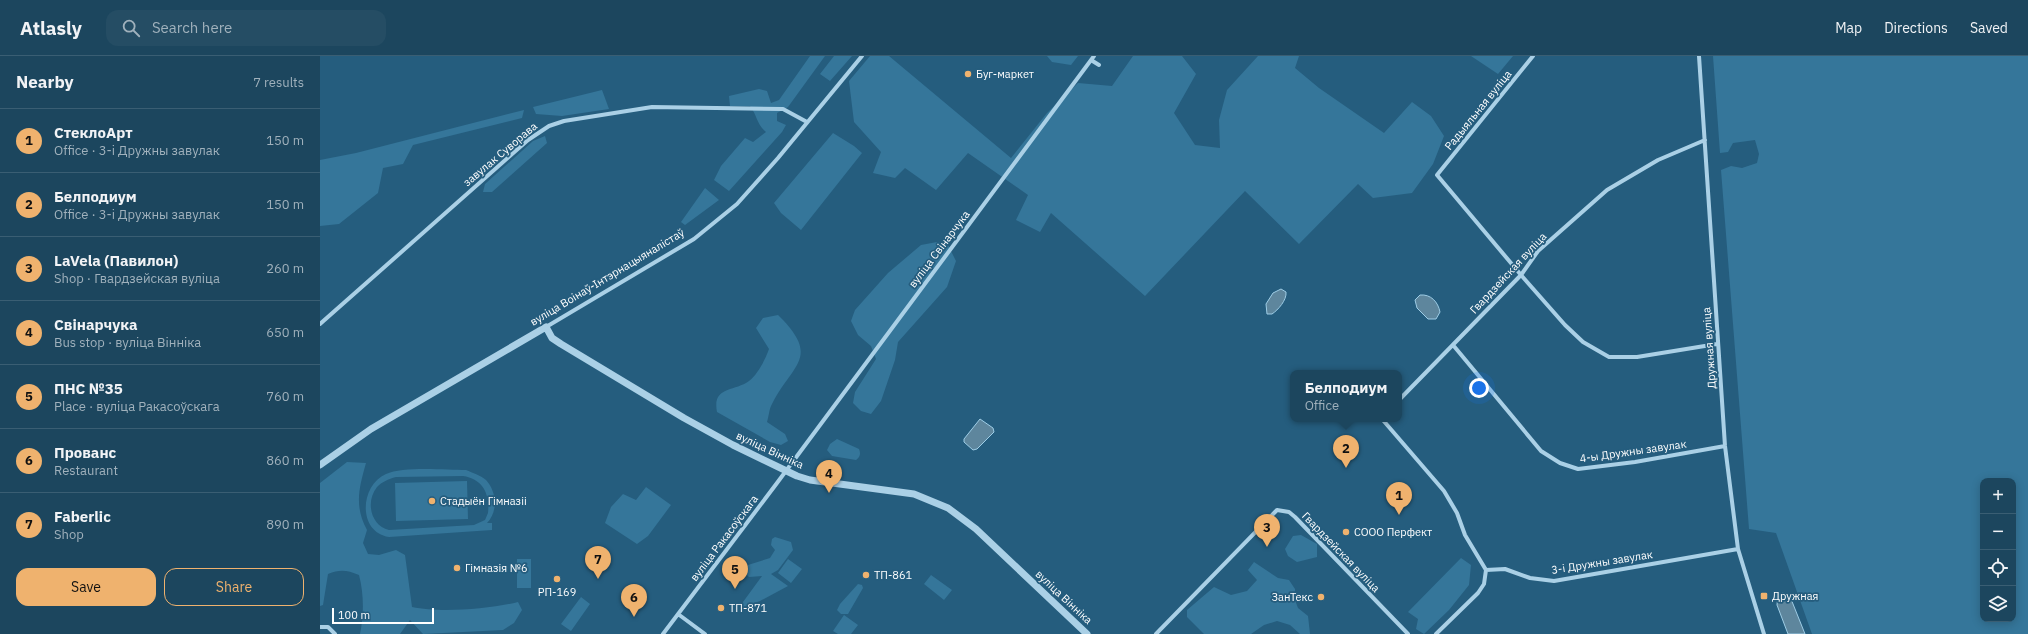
<!DOCTYPE html>
<meta charset="utf-8">
<style>
:root{--surface:#1c465e;--page:#254d64;--text:#f1f3f6;--muted:#a0b1bc;--line:#3a5e73;--accent:#efb26e}
body{margin:0;font-family:"IBM Plex Sans",sans-serif;background:var(--page);color:var(--text)}
.controls{position:absolute;right:12px;bottom:12px;display:grid;overflow:hidden;border-radius:8px;box-shadow:0 2px 10px #0003}
.controls button{width:36px;height:36px;display:grid;place-items:center;padding:0;border:0;border-bottom:1px solid var(--line);background:var(--surface);color:var(--text);font:20px sans-serif}
.scale{position:absolute;left:12px;bottom:10px;width:102px;box-sizing:border-box;padding-left:4px;border:2px solid #fff;border-top:0;font-size:11px;line-height:14px;white-space:nowrap;color:#fff;-webkit-text-stroke:3px #255d7e;paint-order:stroke}
.you{position:absolute;left:1159px;top:332px;width:14px;height:14px;margin:-10px;border:3px solid #fff;border-radius:50%;background:#1a73e8;box-shadow:0 0 0 6px #1a73e833}
.badge{display:grid;place-items:center;width:26px;height:26px;border-radius:50%;background:var(--accent);color:#111;font-size:13px;font-weight:700}
.pin{position:absolute;translate:-50% -33px;filter:drop-shadow(0 1px 2px #0008)}
.pin::after{content:'';position:absolute;top:21px;width:14px;height:12px;background:inherit;clip-path:polygon(0 0,100% 0,50% 100%)}
.popup{position:absolute;left:970px;top:314px;width:112px;height:52px;box-sizing:border-box;display:grid;place-content:center;border-radius:8px;background:var(--surface);filter:drop-shadow(0 1px 3px #0005);font-size:13px;white-space:nowrap;color:var(--muted)}
.popup b{font-size:15px;color:var(--text)}
.popup::after{content:'';position:absolute;left:50%;top:100%;margin-left:-8px;border:8px solid transparent;border-top-color:var(--surface)}
.list{margin:0;padding:0;list-style:none}
h2{display:flex;justify-content:space-between;align-items:center;height:52px;margin:0;padding:0 16px;font-size:17px}
h2 small{font-size:13px;font-weight:400;color:var(--muted)}
.list li{display:grid;grid-template-columns:26px 1fr auto;gap:12px;align-items:center;box-sizing:border-box;height:64px;padding:0 16px;border-top:1px solid var(--line)}
.list b{display:block;font-size:15px;white-space:nowrap}
.list p{margin:0;font-size:13px;white-space:nowrap;color:var(--muted)}
.list em{font-size:13px;font-style:normal;color:var(--muted)}
.actions{display:flex;gap:8px;padding:12px 16px}
.actions a{flex:1;padding:9px 0;border:1px solid var(--accent);border-radius:12px;text-align:center;font-size:14px;color:var(--accent)}
.actions .main{background:var(--accent);color:#111}
.icon{flex:none;width:22px;height:22px;fill:none;stroke:currentColor;stroke-width:2;stroke-linecap:round;stroke-linejoin:round}
.map{position:relative;flex:none;width:1708px;height:578px;overflow:hidden}
header{display:flex;align-items:center;gap:24px;box-sizing:border-box;height:56px;padding:0 20px;background:var(--surface);border-bottom:1px solid var(--line)}
header strong{font-size:19px}
nav{display:flex;gap:22px;margin-inline-start:auto;font-size:14px}
.search{width:280px;height:36px;background:var(--page);display:flex;align-items:center;gap:10px;box-sizing:border-box;padding:0 14px;border-radius:12px;color:var(--muted);font-size:15px}
main{display:flex}
aside{flex:1;background:var(--surface)}
.map>svg:first-child{display:block}
.green{fill:#35769a;fill-rule:evenodd}
.water{fill:#5e869d;stroke:#9ecde6}
.lines{fill:none;stroke-linecap:round;stroke-linejoin:round}
.minor{stroke:#aad0e6;stroke-width:4}
.tertiary{stroke:#aad0e6;stroke-width:7}
.poi-dot{fill:#efb26e;stroke:#255d7e;stroke-width:1.5}
.labels{text-anchor:middle;stroke-width:3.5;stroke-linejoin:round;paint-order:stroke}
.poi-label{font-size:11px;fill:#fff;stroke:#255d7e;text-anchor:start}
.street-label{font-size:11px;fill:#fff;stroke:#255d7e}
</style>
<header>
<strong>Atlasly</strong>
<div class="search"><svg class="icon" aria-label="search" viewBox="0 0 24 24"><circle cx="10" cy="10" r="6"/><path d="M15 15l6 6"/></svg>Search here</div>
<nav><a>Map</a><a>Directions</a><a>Saved</a></nav>
</header>
<main>
<aside>
<h2>Nearby<small>7 results</small></h2>
<ul class="list">
<li><span class="badge">1</span><div><b>СтеклоАрт</b><p>Office · 3-і Дружны завулак</p></div><em>150 m</em></li>
<li><span class="badge">2</span><div><b>Белподиум</b><p>Office · 3-і Дружны завулак</p></div><em>150 m</em></li>
<li><span class="badge">3</span><div><b>LaVela (Павилон)</b><p>Shop · Гвардзейская вуліца</p></div><em>260 m</em></li>
<li><span class="badge">4</span><div><b>Свінарчука</b><p>Bus stop · вуліца Вінніка</p></div><em>650 m</em></li>
<li><span class="badge">5</span><div><b>ПНС №35</b><p>Place · вуліца Ракасоўскага</p></div><em>760 m</em></li>
<li><span class="badge">6</span><div><b>Прованс</b><p>Restaurant</p></div><em>860 m</em></li>
<li><span class="badge">7</span><div><b>Faberlic</b><p>Shop</p></div><em>890 m</em></li>
</ul>
<div class="actions"><a class="main">Save</a><a>Share</a></div>
</aside>
<div class="map">
<svg width="1708" height="578" viewBox="0 0 1708 578">
<rect width="100%" height="100%" fill="#255d7e"/>
<path class="green" d="M490 0H505L468 51 457 57V65L466 69 462 76 409 135 394 124 401 110 425 82 433 86 446 76C437 69 437 59 430 50H410L409 40 439 33 447 35 451 47 459 44Z
M514 0H532L510 25 500 18Z
M550 0H569L691 102 727 57 758 27 792 30 813 0H862L876 18 854 57 875 89 900 92 899 64 907 34 938 0H979L975 12 999 32 1064 77 1092 46 1111 60 1124 80 1113 108 1092 137 1053 142 1038 128 979 188 925 135 825 240 731 157 720 176 696 164 708 139 648 97 616 134 585 112 575 122 553 117 561 96 534 66 529 25Z
M727 0H758L751 9 732 6Z
M1151 0H1193L1178 18Z
M1393 0H1708V578H1492L1456 477 1429 473 1401 114 1411 110 1422 112 1437 107 1439 98 1435 84 1413 87 1408 96 1400 97ZM1663 425H1693V563H1663Z
M282 34 289 53 242 60 216 58 213 51Z
M204 54 202 62 93 89 83 108 63 112 58 137 19 168 0 170V104L36 97Z
M513 77 534 90 542 97 481 174 461 157 454 147Z
M225 80 227 87 172 136H163L165 128 213 85Z
M385 132 399 144 365 169 361 166Z
M617 186 628 189 636 205 627 231 578 286 575 304 561 345 551 358 541 355 533 347 535 336 556 303 551 290 538 279 531 265 535 254 568 217 601 189Z
M458 259C502 302 472 308 452 348 449 353 449 360 447 366L465 378 468 385 461 389 450 386 397 356C392 330 414 336 429 325 438 318 445 304 449 293L436 272 443 262Z
M517 383 539 393C541 398 540 401 536 404L512 400 507 394 510 388Z
M27 406 46 407C39 432 34 450 47 474L43 487 48 498 59 499 76 494 85 499 92 551C120 557 170 553 198 546L202 554 194 567 183 574 103 578 90 564 80 578H40C44 559 44 538 39 519 27 514 20 513 8 518L3 549 0 550V427Z
M146 414C153 417 160 419 166 424 177 436 178 456 167 467H172V474L69 481C37 476 40 429 66 418 83 410 126 414 146 414ZM143 420C163 423 170 438 168 457L165 464 154 469 69 474C51 470 45 446 57 431 62 426 68 423 76 421Z
M147 425 148 463 76 465 75 427Z
M326 431 351 449 328 480 317 488 285 467 291 451 303 438 316 444Z
M981 479 997 488V501L977 506 968 500 965 493 973 480Z
M455 481 471 486 473 494 458 514 451 518 468 530 440 545 423 551V546L442 520 429 521 424 516 428 509 450 502 455 494 451 489 452 483Z
M1141 502 1151 509 1149 529 1129 554 1104 578 1096 573 1098 563 1088 556Z
M197 503H211V532H197Z
M468 503 482 513 471 527 458 517Z
M934 506 958 522 969 524 975 533V544L978 552 988 560 990 578H980L970 569 957 565 944 569 931 578H884L867 561V554L894 531 911 539 927 535 937 524 928 514Z
M611 519 632 534 624 544 604 528Z
M538 528 542 529 543 532 528 558H521L517 554 520 548Z
M261 541 270 548 251 575 241 568Z
M524 559 538 569 531 578H518L513 575Z"/>
<path class="water" d="M961 233 966 236C967 244 958 254 952 258H947L946 248 953 237Z
M1100 239C1111 238 1118 246 1120 256L1116 263H1108L1097 252 1095 244Z
M660 363 673 372 674 376 657 393 653 394 644 386V383Z
M1463 537 1471 543 1485 578H1468L1457 549 1458 539Z"/>
<g class="lines">
<path class="minor" d="M1213 0 1117 119 1201 219 1245 269 1263 286 1289 301H1317L1397 288
M1379 0 1405 390 1418 493 1444 578
M771 4 779 9
M0 268 208 84 229 70 244 65 332 51 463 53 487 66
M226 271 374 183 417 148 458 102 542 0
M1133 289 1221 395 1240 407 1258 413 1315 406 1405 390
M1079 344 1201 219 1218 195 1287 134 1338 104 1385 84
M1062 363 1124 435 1137 457 1145 479 1166 514 1185 513 1210 522 1234 525 1418 493
M358 558 385 578
M0 571H8L15 578
M343 578 457 427 774 0
M836 578 957 454 969 456 975 461 1088 578
M1116 578 1158 537 1164 528 1166 514"/>
<path class="tertiary" d="M0 409 51 373 226 271 232 282 241 288 364 362 413 389 477 420 490 424 594 438 628 452 656 473 767 578"/>
</g>
<g class="poi-dot">
<circle cx="648" cy="18" r="4"/>
<circle cx="112" cy="445" r="4"/>
<circle cx="1026" cy="476" r="4"/>
<circle cx="137" cy="512" r="4"/>
<circle cx="546" cy="519" r="4"/>
<circle cx="237" cy="523" r="4"/>
<rect x="1440" y="536" width="8" height="8" rx="2"/>
<circle cx="1001" cy="541" r="4"/>
<circle cx="401" cy="552" r="4"/>
</g>
<g class="labels">
<g class="poi-label">
<text x="656" y="22">Буг-маркет</text>
<text x="120" y="449">Стадыён Гімназіі</text>
<text x="1034" y="480">СООО Перфект</text>
<text x="145" y="516">Гімназія №6</text>
<text x="554" y="523">ТП-861</text>
<text x="237" y="540" text-anchor="middle">РП-169</text>
<text x="1452" y="544">Дружная</text>
<text x="993" y="545" text-anchor="end">ЗанТекс</text>
<text x="409" y="556">ТП-871</text>
</g>
<g class="street-label">
<text transform="translate(1158 54) rotate(-51)" y="4">Радыяльная вуліца</text>
<text transform="translate(180 98) rotate(-40)" y="4">завулак Суворава</text>
<text transform="translate(619 193) rotate(-53)" y="4">вуліца Свінарчука</text>
<text transform="translate(1188 217) rotate(-47)" y="4">Гвардзейская вуліца</text>
<text transform="translate(287 221) rotate(-31)" y="4">вуліца Воінаў-Інтэрнацыяналістаў</text>
<text transform="translate(1389 292) rotate(-94)" y="4">Дружная вуліца</text>
<text transform="translate(450 394) rotate(25)" y="4">вуліца Вінніка</text>
<text transform="translate(1313 395) rotate(-8)" y="4">4-ы Дружны завулак</text>
<text transform="translate(404 482) rotate(-53)" y="4">вуліца Ракасоўскага</text>
<text transform="translate(1021 496) rotate(46)" y="4">Гвардзейская вуліца</text>
<text transform="translate(1282 506) rotate(-9)" y="4">3-і Дружны завулак</text>
<text transform="translate(744 541) rotate(43)" y="4">вуліца Вінніка</text>
</g>
</g>
</svg>
<div class="controls">
<button>+</button>
<button>−</button>
<button><svg class="icon" aria-label="locate" viewBox="0 0 24 24"><circle cx="12" cy="12" r="6"/><path d="M12 2v4M12 18v4M2 12h4M18 12h4"/></svg></button>
<button><svg class="icon" aria-label="layers" viewBox="0 0 24 24"><path d="M12 4l9 5-9 5-9-5zM3 14l9 5 9-5"/></svg></button>
</div>
<div class="scale">100 m</div>
<div class="you"></div>
<div class="pin badge" style="left:1079px;top:459px">1</div>
<div class="pin badge" style="left:1026px;top:412px">2</div>
<div class="popup"><b>Белподиум</b>Office</div>
<div class="pin badge" style="left:947px;top:491px">3</div>
<div class="pin badge" style="left:509px;top:437px">4</div>
<div class="pin badge" style="left:415px;top:533px">5</div>
<div class="pin badge" style="left:314px;top:561px">6</div>
<div class="pin badge" style="left:278px;top:523px">7</div>
</div>
</main>
